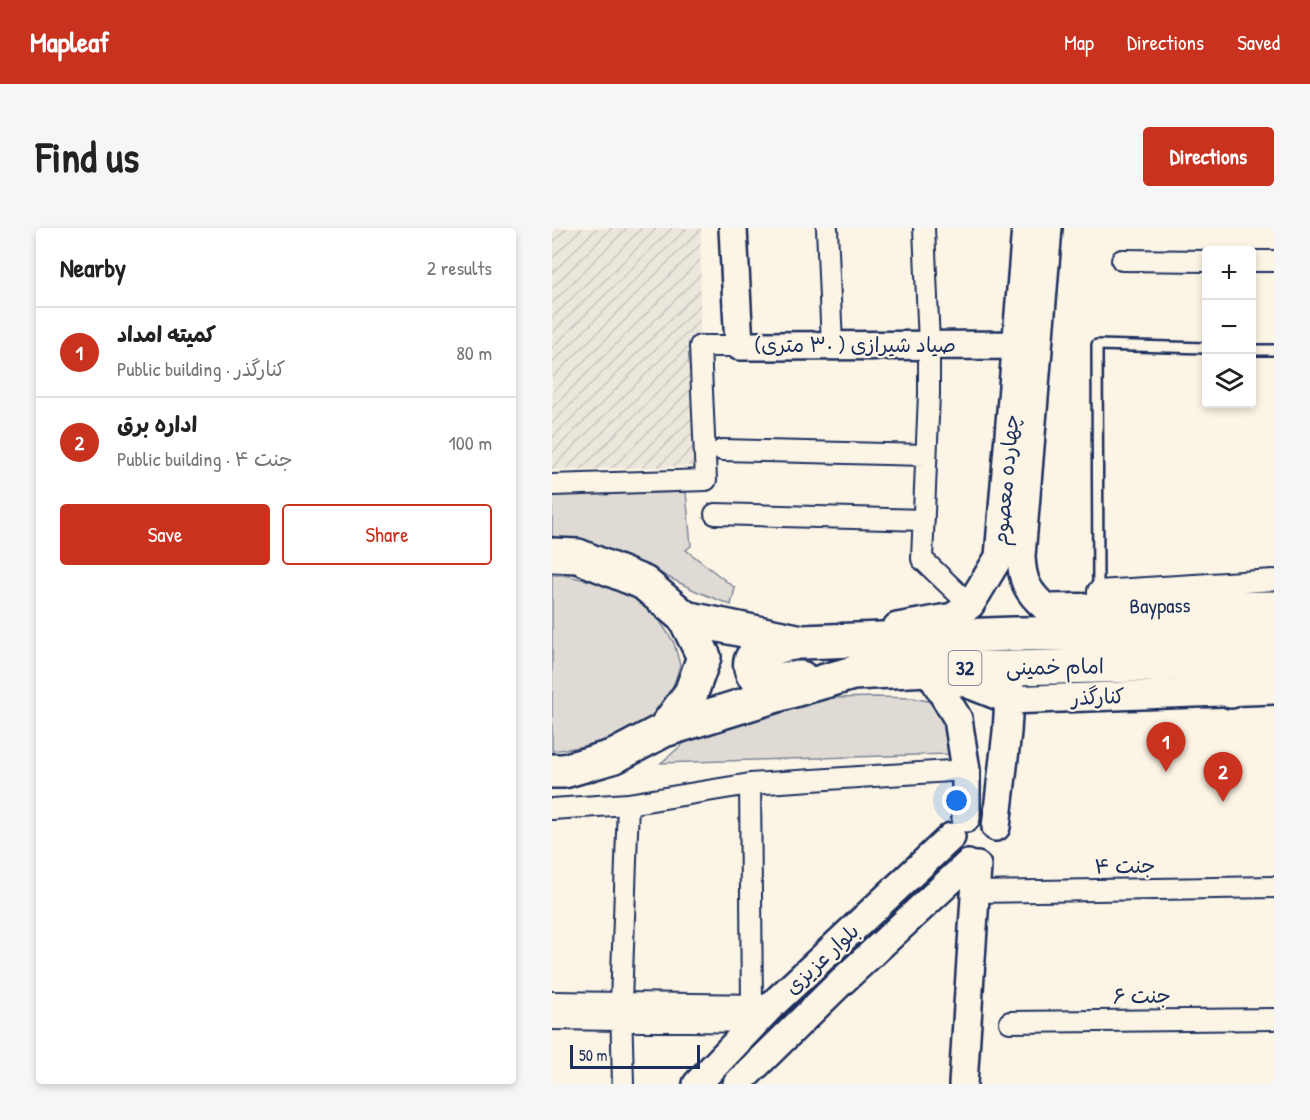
<!DOCTYPE html>
<meta charset="utf-8">
<style>
:root{--surface:#fff;--page:#f6f6f6;--text:#222;--muted:#767676;--line:#e0e0e0;--accent:#c8321e}
body{margin:0;font-family:"Patrick Hand","Playpen Sans Arabic",sans-serif;background:var(--page);color:var(--text)}
.controls{position:absolute;right:18px;top:18px;display:grid;overflow:hidden;border-radius:6px;box-shadow:0 3px 9px #0003}
.controls button{width:54px;height:54px;display:grid;place-items:center;padding:0;border:0;border-bottom:2px solid var(--line);background:var(--surface);color:var(--text);font:30px sans-serif}
.scale{position:absolute;left:18px;bottom:15px;width:130px;box-sizing:border-box;padding-left:6px;border:3px solid #1b2f5e;border-top:0;font-size:16px;line-height:21px;white-space:nowrap;color:#1b2f5e;-webkit-text-stroke:4px #fcf5e5;paint-order:stroke}
.you{position:absolute;left:405px;top:573px;width:21px;height:21px;margin:-15px;border:4px solid #fff;border-radius:50%;background:#1a73e8;box-shadow:0 0 0 9px #1a73e833}
.badge{display:grid;place-items:center;width:39px;height:39px;border-radius:50%;background:var(--accent);color:#fff;font-size:20px;font-weight:700}
.pin{position:absolute;translate:-50% -50px;filter:drop-shadow(0 2px 3px #0008)}
.pin::after{content:'';position:absolute;top:32px;width:21px;height:18px;background:inherit;clip-path:polygon(0 0,100% 0,50% 100%)}
.list{margin:0;padding:0;list-style:none}
h2{display:flex;justify-content:space-between;align-items:center;height:78px;margin:0;padding:0 24px;font-size:26px}
h2 small{font-size:20px;font-weight:400;color:var(--muted)}
.list li{display:grid;grid-template-columns:39px 1fr auto;gap:18px;align-items:center;box-sizing:border-box;height:90px;padding:0 24px;border-top:2px solid var(--line)}
.list b{display:block;font-size:22px;white-space:nowrap}
.list p{margin:0;font-size:20px;white-space:nowrap;color:var(--muted)}
.list em{font-size:20px;font-style:normal;color:var(--muted)}
.actions{display:flex;gap:12px;padding:18px 24px}
.actions a{flex:1;padding:14px 0;border:2px solid var(--accent);border-radius:6px;text-align:center;font-size:21px;color:var(--accent)}
.actions .main{background:var(--accent);color:#fff}
.icon{flex:none;width:33px;height:33px;fill:none;stroke:currentColor;stroke-width:2;stroke-linecap:round;stroke-linejoin:round}
.map{position:relative;flex:none;width:722px;height:856px;overflow:hidden;border-radius:6px}
header{display:flex;align-items:center;gap:36px;box-sizing:border-box;height:84px;padding:0 30px;background:var(--accent);color:#fff}
header strong{font-size:28px}
nav{display:flex;gap:33px;margin-inline-start:auto;font-size:21px}
.intro{display:flex;align-items:center;justify-content:space-between;box-sizing:border-box;height:144px;padding:0 36px}
h1{margin:0;font-size:42px}
.button{padding:15px 27px;border-radius:6px;background:var(--accent);color:#fff;font-size:21px;font-weight:700}
main{display:flex;gap:36px;padding:0 36px}
aside{flex:1;background:var(--surface);border-radius:6px;box-shadow:0 3px 9px #0003}
.map>svg:first-child{display:block}
.industrial{fill:url(#industrial-furrows)}
.green{fill:#dfdbd4;stroke:#7d8599;stroke-width:1.5}
.lines{fill:none;stroke-linecap:round;stroke-linejoin:round}
.lane-casing{stroke:#1b2f5e;stroke-width:14}
.street-casing{stroke:#1b2f5e;stroke-width:24}
.secondary-casing{stroke:#1b2f5e;stroke-width:32}
.highway-casing{stroke:#1b2f5e;stroke-width:38}
.lane{stroke:#fcf5e5;stroke-width:9}
.street{stroke:#fcf5e5;stroke-width:20}
.secondary{stroke:#fcf5e5;stroke-width:27}
.highway{stroke:#fcf5e5;stroke-width:33}
.labels{text-anchor:middle;stroke-width:4.5;stroke-linejoin:round;paint-order:stroke}
.shield{fill:#fcf5e5;stroke:#5e6a86;stroke-width:1.5}
.shield-label{font-size:20px;font-weight:bold;fill:#1b2f5e}
.street-label{font-size:21px;fill:#1b2f5e;stroke:#fcf5e5}
</style>
<header>
<strong>Mapleaf</strong>
<nav><a>Map</a><a>Directions</a><a>Saved</a></nav>
</header>
<div class="intro"><h1>Find us</h1><a class="button">Directions</a></div>
<main>
<aside>
<h2>Nearby<small>2 results</small></h2>
<ul class="list">
<li><span class="badge">1</span><div><b>کمیته امداد</b><p>Public building · کنارگذر</p></div><em>80 m</em></li>
<li><span class="badge">2</span><div><b>اداره برق</b><p>Public building · جنت ۴</p></div><em>100 m</em></li>
</ul>
<div class="actions"><a class="main">Save</a><a>Share</a></div>
</aside>
<div class="map">
<svg width="722" height="856" viewBox="0 0 722 856">
<defs>
<pattern id="industrial-furrows" width="10" height="10" patternUnits="userSpaceOnUse" patternTransform="scale(1.5)"><rect width="10" height="10" fill="#ece7dc"/><path d="M-1 1l2-2M0 10L10 0M9 11l2-2" fill="none" stroke="#cac6bf"/></pattern>
</defs>
<rect width="100%" height="100%" fill="#fcf5e5"/>
<filter id="ink" filterUnits="userSpaceOnUse"><feTurbulence type="fractalNoise" baseFrequency=".0167" numOctaves="2"/><feDisplacementMap in="SourceGraphic" scale="12" xChannelSelector="R" yChannelSelector="G"/><feConvolveMatrix kernelMatrix="1 2 1 2 8 2 1 2 1" color-interpolation-filters="sRGB"/></filter>
<g filter="url(#ink)">
<path class="industrial" d="M0 0H149L146 238 0 242Z"/>
<path class="green" d="M134 264 139 318 134 322 183 360 179 377 144 363 74 328 0 308V267Z
M0 347H11L53 356 86 372 108 393 122 415 128 437 123 453 113 475 99 491 77 504 50 516 0 523Z
M325 469 361 470 376 473 385 481 393 499 396 526 109 535 131 516 159 499 233 471Z"/>
<g class="lines">
<g class="lane-casing">
<path id="lane" d="M700 122H722
M546 363 545 117 654 120"/>
</g>
<g class="street-casing">
<path id="street" d="M275 0 280 117
M372 0 377 116V166L370 331 418 377
M570 32 654 33
M700 33H722
M170 222 374 227
M0 257 154 252 148 118H187
M163 286 372 292
M546 379V363L722 352
M0 581 76 576 198 556
M424 664 722 659
M0 774 211 777
M200 777 198 556 414 542
M0 791 204 794
M458 794 722 791
M71 856 69 775 76 576"/>
</g>
<g class="secondary-casing">
<path id="secondary" d="M181 0 187 118 465 117
M496 0 469 328C470 352 475 364 494 380L722 377
M345 399 401 389 418 377 447 329 474 0
M376 441 406 491 414 542V590
M386 444 457 472 722 462
M444 599 455 504 458 454
M145 856 220 777 399 609
M185 856 287 756 416 636
M411 856 425 638"/>
</g>
<g class="highway-casing">
<path id="highway" d="M0 327 26 328 92 355 133 390 152 429 139 465 112 502 63 528 12 543H0
M133 390 250 414 461 406 722 404
M242 415C224 419 189 420 201 446L214 452 249 450
M678 435 679 463
M112 502 228 466 301 445 376 441 459 440 722 434"/>
</g>
<use href="#lane" class="lane"/>
<use href="#street" class="street"/>
<use href="#secondary" class="secondary"/>
<use href="#highway" class="highway"/>
</g>
</g>
<g class="labels">
<rect class="shield" x="396.5" y="423" width="33" height="34" rx="4.5"/>
<g class="shield-label">
<text x="413" y="447">32</text>
</g>
<g class="street-label">
<text x="303" y="124">صیاد شیرازی ( ۳۰ متری)</text>
<text transform="translate(454 252) rotate(-85)" y="7">چهارده معصوم</text>
<text transform="translate(608 378) rotate(-1)" y="7">Baypass</text>
<text transform="translate(503 439) rotate(-1)" y="7">امام خمینی</text>
<text transform="translate(546 469) rotate(-2)" y="7">کنارگذر</text>
<text transform="translate(573 638) rotate(-1)" y="7">جنت ۴</text>
<text transform="translate(270 731) rotate(-43)" y="7">بلوار عزیزی</text>
<text transform="translate(590 768) rotate(-1)" y="7">جنت ۶</text>
</g>
</g>
</svg>
<div class="controls">
<button>+</button>
<button>−</button>
<button><svg class="icon" aria-label="layers" viewBox="0 0 24 24"><path d="M12 4l9 5-9 5-9-5zM3 14l9 5 9-5"/></svg></button>
</div>
<div class="scale">50 m</div>
<div class="you"></div>
<div class="pin badge" style="left:614px;top:544px">1</div>
<div class="pin badge" style="left:671px;top:574px">2</div>
</div>
</main>
